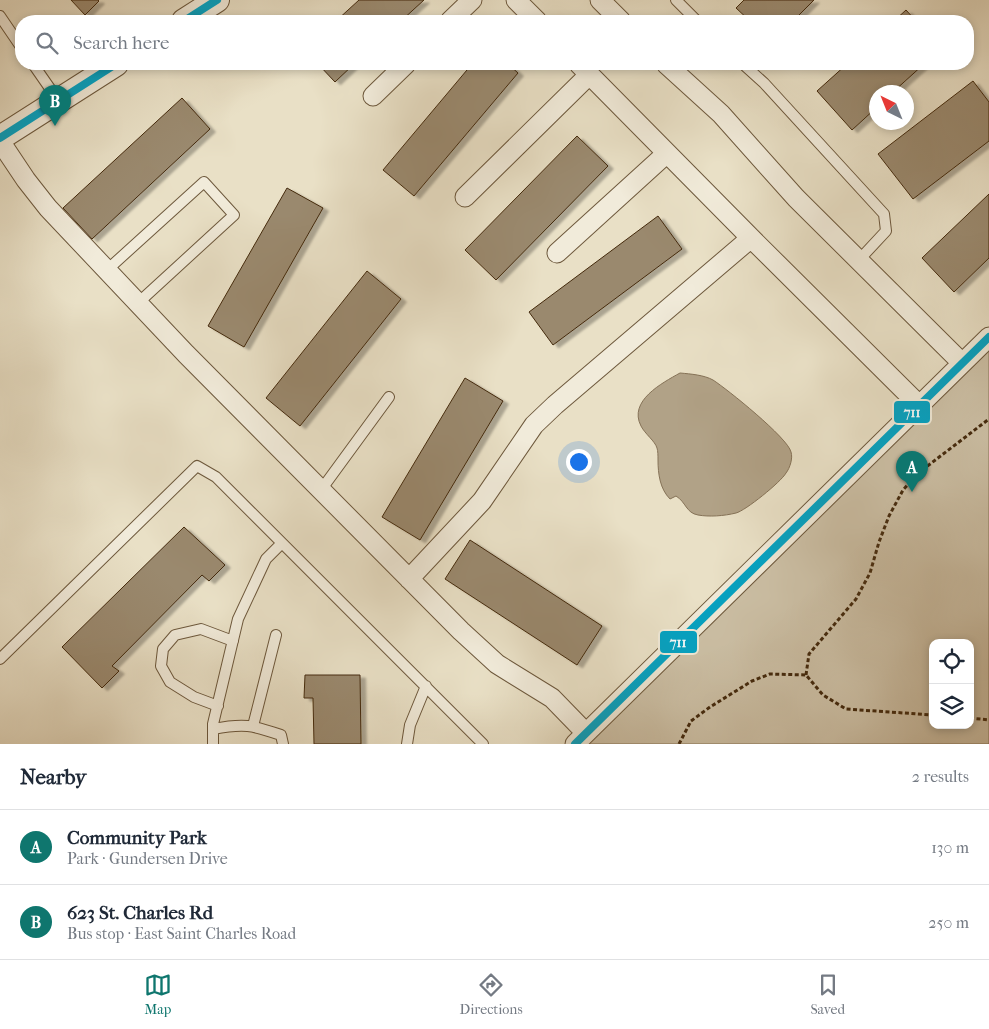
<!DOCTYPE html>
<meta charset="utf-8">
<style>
:root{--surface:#fff;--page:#f2f2f3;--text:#1f2937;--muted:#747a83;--line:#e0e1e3;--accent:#0f766e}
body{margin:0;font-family:"IM FELL French Canon",serif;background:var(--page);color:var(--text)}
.controls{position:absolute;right:15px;bottom:15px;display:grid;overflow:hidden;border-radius:10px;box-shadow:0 2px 8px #0003}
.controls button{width:45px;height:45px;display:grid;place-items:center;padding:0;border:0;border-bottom:1px solid var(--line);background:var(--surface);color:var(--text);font:25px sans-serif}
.compass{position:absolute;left:869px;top:85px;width:45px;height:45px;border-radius:50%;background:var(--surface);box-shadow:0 2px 8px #0003;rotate:317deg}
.you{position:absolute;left:578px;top:461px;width:18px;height:18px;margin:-12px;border:4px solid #fff;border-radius:50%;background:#1a73e8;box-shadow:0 0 0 8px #1a73e833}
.badge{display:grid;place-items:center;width:32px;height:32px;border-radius:50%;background:var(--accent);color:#fff;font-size:16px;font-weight:700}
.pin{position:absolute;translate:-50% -41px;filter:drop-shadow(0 1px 2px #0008)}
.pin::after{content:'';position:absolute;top:26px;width:18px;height:15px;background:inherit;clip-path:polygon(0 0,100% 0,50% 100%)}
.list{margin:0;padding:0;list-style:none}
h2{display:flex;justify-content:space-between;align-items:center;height:65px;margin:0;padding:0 20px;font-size:21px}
h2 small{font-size:16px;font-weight:400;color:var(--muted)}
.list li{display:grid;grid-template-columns:32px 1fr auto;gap:15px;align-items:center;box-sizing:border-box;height:75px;padding:0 20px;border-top:1px solid var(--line)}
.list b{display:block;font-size:19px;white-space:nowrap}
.list p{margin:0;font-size:16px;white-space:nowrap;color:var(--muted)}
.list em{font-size:16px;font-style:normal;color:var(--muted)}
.icon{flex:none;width:28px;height:28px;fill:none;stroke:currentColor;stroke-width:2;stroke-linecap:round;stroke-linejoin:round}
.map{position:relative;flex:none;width:989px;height:744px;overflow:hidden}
.search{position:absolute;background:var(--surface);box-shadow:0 2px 8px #0003;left:15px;right:15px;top:15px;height:55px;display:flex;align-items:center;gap:12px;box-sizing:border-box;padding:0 18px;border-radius:20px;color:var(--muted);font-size:19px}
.sheet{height:215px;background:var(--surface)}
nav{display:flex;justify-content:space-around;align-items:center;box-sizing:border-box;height:70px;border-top:1px solid var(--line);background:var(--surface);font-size:14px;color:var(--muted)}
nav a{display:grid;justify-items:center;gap:2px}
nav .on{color:var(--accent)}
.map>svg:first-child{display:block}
.green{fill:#cdc1a7;stroke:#88765a;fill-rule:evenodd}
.water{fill:#b1a287;stroke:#857257}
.building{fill:#9a896e;stroke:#442a0e;filter:url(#shadow)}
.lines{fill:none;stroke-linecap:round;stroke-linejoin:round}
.service-casing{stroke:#6d583c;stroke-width:12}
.minor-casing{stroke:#6d583c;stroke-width:21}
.tertiary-casing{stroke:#6d583c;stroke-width:26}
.path{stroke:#442a0e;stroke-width:3;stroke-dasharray:4 2.5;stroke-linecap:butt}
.service{stroke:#f1ebda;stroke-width:10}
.minor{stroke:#f1ebda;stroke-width:19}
.tertiary{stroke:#f1ebda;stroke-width:24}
.bus-1-casing{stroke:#f1ebda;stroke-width:11}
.bus-1{stroke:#03a3c4;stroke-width:8}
.line-badge{stroke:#f1ebda;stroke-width:2}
.badge-label{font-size:14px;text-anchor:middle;font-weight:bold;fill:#fff}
</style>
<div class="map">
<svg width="989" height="744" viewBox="0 0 989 744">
<defs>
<filter id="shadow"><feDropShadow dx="5.5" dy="3" stdDeviation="1" flood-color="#0004"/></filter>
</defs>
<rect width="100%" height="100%" fill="#e9e0c6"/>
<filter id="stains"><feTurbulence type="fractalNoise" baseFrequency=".004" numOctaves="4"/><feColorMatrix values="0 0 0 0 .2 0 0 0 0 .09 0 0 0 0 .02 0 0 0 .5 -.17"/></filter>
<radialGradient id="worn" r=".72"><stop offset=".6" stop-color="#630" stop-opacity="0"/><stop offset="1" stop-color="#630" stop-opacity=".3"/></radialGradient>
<path class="green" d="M989 342V744H576ZM933 643H970V725H933Z"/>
<path class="water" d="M680 373C691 374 704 375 713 380 727 389 788 438 791 452 793 458 790 468 786 473 781 482 745 511 736 513 724 516 709 517 698 515 686 513 686 502 676 496L670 499C660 489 658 474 658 460 658 456 658 451 657 448 655 441 645 434 641 426 628 401 662 383 680 373Z"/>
<path class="building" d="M71 0H98L99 1 85 15Z
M359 0H424L401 21H336Z
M744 0H814L793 21H750L736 8Z
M906 10 916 21H894Z
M318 64H354L335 82Z
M472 64H508L518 73 414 196 383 170Z
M847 64H924L893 92H876V108L852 130 817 91Z
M973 81 989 102V141L913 199 878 154Z
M182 98 210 129 92 239 63 208Z
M577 136 608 166 496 280 465 250Z
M287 188 323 208 244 347 208 326Z
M989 194V258L954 292 922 258Z
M658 216 682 249 553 345 529 312Z
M367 271 401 299 300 426 266 398Z
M465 378 503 401 420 540 382 517Z
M184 527 225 565 209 581 202 575 112 666 119 671 102 688 62 647Z
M470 540 602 626 577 665 445 579Z
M305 675H360L361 744H314L313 698H304Z"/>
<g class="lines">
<g class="service-casing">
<path id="service" d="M676 0 697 21
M0 16 21 47
M33 64 58 100
M743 64 764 83 884 214 886 231 859 260
M107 270 204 182 234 215 138 303
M321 490 389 397
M0 659 197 466 216 477 483 744
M218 706 194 697 170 682 161 666 163 649 175 635 201 629 233 641
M253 726 276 635
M213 729C244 723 252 725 281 735L283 744
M213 744V724L238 619 266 559 282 543
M407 744 410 725 426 686"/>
</g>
<g class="minor-casing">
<path id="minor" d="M516 0 537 21
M600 0 621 21
M450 21 472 0
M579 64 751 238 919 405
M666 64 721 114 796 198 962 363
M373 96 406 64
M0 141 26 180 48 208 186 354 461 631 497 664 552 698 586 733
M465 197 589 75
M557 253 667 153
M409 579 482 501 534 425 555 405 751 238
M575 744 989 337"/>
</g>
<g class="tertiary-casing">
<path id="tertiary" d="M184 21 217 0
M0 138 116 64"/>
</g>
<path class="path" d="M806 675 809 654 856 599 870 573 879 542 889 516 903 490 917 474 989 419
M970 718 989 720
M679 744 691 721 710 707 752 681 770 674 806 675 823 695 846 709 933 715"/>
<use href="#service" class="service"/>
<use href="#minor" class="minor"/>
<use href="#tertiary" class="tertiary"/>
<g class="bus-1-casing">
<path id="bus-1" d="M184 21 217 0
M0 138 116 64
M575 744 989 337"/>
</g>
<use href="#bus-1" class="bus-1"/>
</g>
<g class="line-badge">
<rect x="893" y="400" width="38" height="24" rx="5" fill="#03a3c4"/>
<rect x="659" y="630" width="39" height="24" rx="5" fill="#03a3c4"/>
</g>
<g class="badge-label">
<text x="912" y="417">711</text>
<text x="678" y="647">711</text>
</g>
<rect width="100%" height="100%" filter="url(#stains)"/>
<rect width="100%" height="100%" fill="url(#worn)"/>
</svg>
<div class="controls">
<button><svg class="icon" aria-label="locate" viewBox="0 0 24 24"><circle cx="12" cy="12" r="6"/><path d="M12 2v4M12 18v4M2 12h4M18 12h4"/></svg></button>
<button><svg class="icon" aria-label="layers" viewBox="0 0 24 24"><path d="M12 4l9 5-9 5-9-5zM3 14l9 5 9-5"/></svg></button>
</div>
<svg class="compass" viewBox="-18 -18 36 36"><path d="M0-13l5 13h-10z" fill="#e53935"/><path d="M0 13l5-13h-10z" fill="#747a83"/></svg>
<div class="you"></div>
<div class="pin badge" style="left:912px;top:492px">A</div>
<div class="pin badge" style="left:55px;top:126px">B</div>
<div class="search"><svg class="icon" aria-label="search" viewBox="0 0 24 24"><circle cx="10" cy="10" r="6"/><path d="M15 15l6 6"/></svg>Search here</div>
</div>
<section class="sheet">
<h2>Nearby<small>2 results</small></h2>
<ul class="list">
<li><span class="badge">A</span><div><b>Community Park</b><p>Park · Gundersen Drive</p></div><em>130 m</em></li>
<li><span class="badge">B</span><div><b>623 St. Charles Rd</b><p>Bus stop · East Saint Charles Road</p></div><em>250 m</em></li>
</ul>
</section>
<nav>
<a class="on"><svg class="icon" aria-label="map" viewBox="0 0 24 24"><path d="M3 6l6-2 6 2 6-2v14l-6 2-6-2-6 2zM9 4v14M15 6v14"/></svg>Map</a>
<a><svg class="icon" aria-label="directions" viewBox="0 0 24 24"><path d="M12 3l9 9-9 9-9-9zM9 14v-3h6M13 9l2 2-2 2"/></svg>Directions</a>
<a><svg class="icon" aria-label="saved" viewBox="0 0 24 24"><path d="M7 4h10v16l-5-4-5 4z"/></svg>Saved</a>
</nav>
